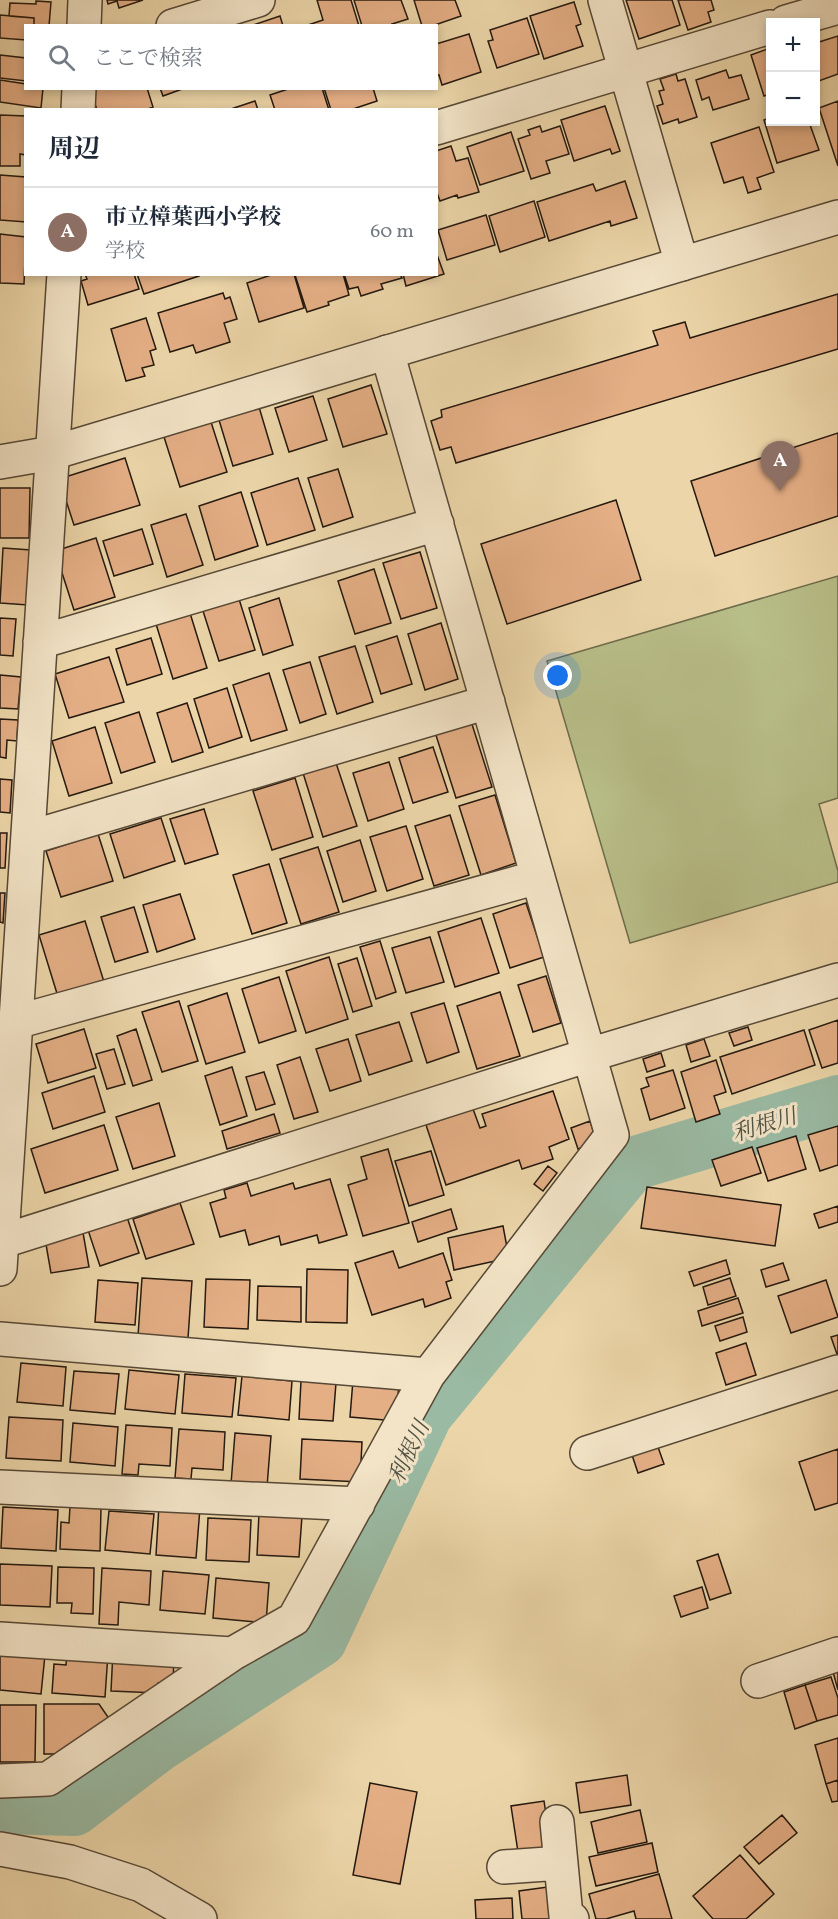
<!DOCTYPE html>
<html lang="ja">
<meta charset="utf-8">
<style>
:root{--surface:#fff;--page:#f2f2f3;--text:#1f2937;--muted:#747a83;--line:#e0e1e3;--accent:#8f2418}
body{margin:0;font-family:Vollkorn,"Noto Serif JP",serif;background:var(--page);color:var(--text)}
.controls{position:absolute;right:18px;top:18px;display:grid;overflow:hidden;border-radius:0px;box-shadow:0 3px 9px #0003}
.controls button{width:54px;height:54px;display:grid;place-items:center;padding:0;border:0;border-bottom:2px solid var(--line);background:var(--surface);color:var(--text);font:30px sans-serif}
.you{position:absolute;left:558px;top:676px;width:21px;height:21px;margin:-15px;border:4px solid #fff;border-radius:50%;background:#1a73e8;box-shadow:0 0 0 9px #1a73e833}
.badge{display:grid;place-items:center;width:39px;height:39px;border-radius:50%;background:var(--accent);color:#fff;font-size:20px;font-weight:700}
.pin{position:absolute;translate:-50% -50px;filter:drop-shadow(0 2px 3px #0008)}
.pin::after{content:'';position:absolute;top:32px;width:21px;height:18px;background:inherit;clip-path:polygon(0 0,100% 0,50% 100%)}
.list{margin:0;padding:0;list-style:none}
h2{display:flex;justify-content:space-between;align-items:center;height:78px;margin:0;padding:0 24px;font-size:26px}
h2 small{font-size:20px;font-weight:400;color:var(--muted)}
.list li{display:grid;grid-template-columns:39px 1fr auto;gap:18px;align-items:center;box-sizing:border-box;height:90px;padding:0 24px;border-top:2px solid var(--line)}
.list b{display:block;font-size:22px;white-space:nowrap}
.list p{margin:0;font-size:20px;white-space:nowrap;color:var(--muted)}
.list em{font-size:20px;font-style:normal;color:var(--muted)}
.icon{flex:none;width:33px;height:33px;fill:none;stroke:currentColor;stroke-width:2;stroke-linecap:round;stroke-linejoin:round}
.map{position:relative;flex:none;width:838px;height:1919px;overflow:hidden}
.search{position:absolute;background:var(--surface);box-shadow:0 3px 9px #0003;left:24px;top:24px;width:414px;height:66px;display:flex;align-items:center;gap:15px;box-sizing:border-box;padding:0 21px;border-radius:0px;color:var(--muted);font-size:22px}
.panel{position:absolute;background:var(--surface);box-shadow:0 3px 9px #0003;left:24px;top:108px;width:414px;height:168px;border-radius:0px}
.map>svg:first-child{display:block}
.green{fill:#b8be88;stroke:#6e6c4c;stroke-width:1.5}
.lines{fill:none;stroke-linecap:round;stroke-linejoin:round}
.river{stroke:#9abaa3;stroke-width:54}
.building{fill:#e5af86;stroke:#24190f;stroke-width:1.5}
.minor-casing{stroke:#564836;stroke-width:36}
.tertiary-casing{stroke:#564836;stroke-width:36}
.minor{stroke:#f3e4c7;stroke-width:33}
.tertiary{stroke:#f3e4c7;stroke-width:33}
.labels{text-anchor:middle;stroke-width:6;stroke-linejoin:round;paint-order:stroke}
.water-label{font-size:22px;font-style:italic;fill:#4d5143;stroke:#f3e4c7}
</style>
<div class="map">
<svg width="838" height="1919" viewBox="0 0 838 1919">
<rect width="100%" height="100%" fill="#ecd6a9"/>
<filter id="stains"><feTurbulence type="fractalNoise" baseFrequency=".00333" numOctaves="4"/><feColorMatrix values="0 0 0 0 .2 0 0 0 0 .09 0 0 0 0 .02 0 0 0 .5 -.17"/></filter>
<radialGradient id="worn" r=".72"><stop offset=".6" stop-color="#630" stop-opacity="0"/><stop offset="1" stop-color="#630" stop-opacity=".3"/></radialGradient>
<path class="green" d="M838 576V798L819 804 838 871V882L630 943 547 661Z"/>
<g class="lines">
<path class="river" d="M0 1807 74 1809 158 1745 320 1640 426 1414 632 1164 838 1102"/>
</g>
<path class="building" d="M107 0H143L119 8 117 1 108 4Z
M317 0H351L359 26H305L323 20Z
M354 0H401L408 19 392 24 393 26H362Z
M414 0H455L461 16 432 26H422Z
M626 0H672L680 25 639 39Z
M678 0H711L714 10 708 12 711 22 688 30Z
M36 1 51 2 49 26H34V18L9 16 10 3 36 4Z
M574 2 581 24 576 26 583 46 544 59 530 16Z
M0 15 34 18V26H26V40L0 38Z
M280 16 283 26H254L253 25Z
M527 18 539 54 497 68 488 41 493 40 490 30Z
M469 34 481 72 442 85 439 75 436 76V44Z
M817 36 819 42 838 36V74L816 82V37Z
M770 48V94L764 96 751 55Z
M0 55 26 58V81L0 78Z
M726 70 729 78 741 75 749 99 713 110 709 97 702 100 696 80Z
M676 74 678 81 685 79 697 117 679 123 678 119 663 124 657 106 663 104 659 91 664 90 660 79Z
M0 80 26 84V88H43L41 108 0 102Z
M98 88H147L153 107 146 110H97L91 92Z
M160 88H185L163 96Z
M322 88 329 110H275L270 95 291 88Z
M324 88H373L377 101 350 110H331Z
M255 101 258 110H228Z
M838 101V166L819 108Z
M605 106 620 151 612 154 610 149 574 161 561 120Z
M0 115 26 116V155L20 154V166H0Z
M770 118V122H809L819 150 777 163 764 120Z
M540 126 542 132 560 126 569 154 546 161 550 173 531 179 518 139 530 135 528 130Z
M759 127 774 172 757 178 761 189 748 193 743 177 724 183 711 143Z
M511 132 524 171 480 185 467 147Z
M451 146 456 161 468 158 479 192 458 198 457 195 440 201 436 190V151Z
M0 175 26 177V222L0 220Z
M625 181 637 218 611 226 610 221 549 241 537 202 593 184 596 191Z
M534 201 545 237 500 252 489 216Z
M486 215 495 245 447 260 438 230Z
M0 234 26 237 24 284 0 283Z
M436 252 444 274 406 286 403 274H436Z
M85 274H134L139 289 88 305 81 281 87 279Z
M137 274H198L199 276 144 294Z
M274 274H294L304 308 259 322 247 283Z
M343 274 349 295 328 302 329 305 307 312 295 275Z
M344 274H400L402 278 381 284 383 289 361 296 358 287 349 289Z
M223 293 225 299 230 297 237 319 224 323 230 342 196 353 193 345 170 352 158 313Z
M838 294V349L456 463 451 447 440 450 431 421 442 417 441 410 658 345 653 331 685 322 690 338Z
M146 318 156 349 150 351 154 365 142 368 145 376 126 381 111 329Z
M371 385 387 434 343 447 328 399Z
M313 396 327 440 289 452 275 408Z
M259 407 273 454 233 466 219 420Z
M211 422 227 472 180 487 164 437Z
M838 433V516L715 556 691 481Z
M125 458 140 505 74 525 59 479Z
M338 469 353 517 323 527 308 478Z
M298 478 315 530 267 545 251 493Z
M0 488H30L29 538H0Z
M241 492 258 546 215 560 199 506Z
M616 500 641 580 507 624 481 544Z
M186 514 203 565 167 577 151 525Z
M142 529 153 564 114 576 103 541Z
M96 538 115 597 74 610 55 551Z
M3 548 31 550 28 605 0 603Z
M420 552 437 608 401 619 383 563Z
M374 569 391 623 355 634 338 581Z
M279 598 293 645 263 655 249 608Z
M239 599 255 650 219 661 203 611Z
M190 613 207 668 173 679 156 624Z
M0 618 16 619 13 656 0 655Z
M441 623 458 679 425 690 408 634Z
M397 636 412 684 381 694 366 646Z
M151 638 162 674 127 685 116 649Z
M355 646 373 702 337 714 319 657Z
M109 657 124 702 69 718 55 674Z
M310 662 326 714 300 723 283 670Z
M269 673 287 730 251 741 233 685Z
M0 675 21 677 18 709 0 708Z
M227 688 242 737 209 748 194 699Z
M187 703 203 752 172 762 157 713Z
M139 712 155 762 121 773 105 723Z
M470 718 492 787 456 798 434 729Z
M0 719 18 720 17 741 7 740 6 758 0 757Z
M95 727 112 783 69 796 52 741Z
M433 747 448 792 413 803 399 758Z
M389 762 404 809 368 821 353 773Z
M336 763 357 826 323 837 303 773Z
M295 778 313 837 272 850 253 791Z
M0 779 12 780 10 813 0 812Z
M495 795 516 863 481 875 459 806Z
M204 809 218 854 185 864 170 819Z
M450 815 469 875 434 886 415 826Z
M161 818 175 861 124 878 110 834Z
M406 826 423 879 387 891 370 837Z
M0 833H7L5 868H0Z
M98 834 113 881 61 897 46 851Z
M360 840 376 891 343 902 327 851Z
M318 847 339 912 301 924 280 859Z
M269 864 287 923 252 934 233 875Z
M0 893H5L3 923 0 922Z
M180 894 195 939 157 952 143 905Z
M526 903 544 957 510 968 493 914Z
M134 907 148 952 115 962 101 917Z
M481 918 499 973 455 987 438 932Z
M85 921 105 985 59 1000 39 935Z
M430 937 444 982 406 993 392 948Z
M380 941 396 992 376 999 360 947Z
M329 957 348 1019 306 1033 286 971Z
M357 958 372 1006 353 1012 338 964Z
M546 976 561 1023 533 1032 518 985Z
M279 977 296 1031 259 1043 242 989Z
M500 992 520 1056 477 1069 457 1006Z
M227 993 245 1052 206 1064 188 1006Z
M179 1001 198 1061 162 1072 142 1012Z
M444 1003 459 1052 427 1063 411 1013Z
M838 1020V1063L822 1068 809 1030Z
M399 1022 412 1061 369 1075 356 1035Z
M748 1027 752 1040 734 1046 729 1033Z
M84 1029 96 1068 48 1083 36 1044Z
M136 1029 152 1080 133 1086 117 1036Z
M804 1030 815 1065 732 1094 720 1057Z
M348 1039 361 1081 330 1091 316 1049Z
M704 1039 710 1056 691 1062 686 1045Z
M114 1049 125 1084 107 1089 96 1054Z
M661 1053 665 1066 647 1072 643 1059Z
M300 1057 318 1112 294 1119 277 1065Z
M716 1060 726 1092 714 1096 720 1114 696 1122 681 1072Z
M232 1067 247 1116 220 1125 205 1076Z
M673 1070 685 1108 650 1120 641 1089 649 1086 646 1078Z
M264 1072 275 1104 256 1110 246 1077Z
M94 1076 105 1112 53 1129 42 1093Z
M553 1091 569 1139 549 1147 553 1159 522 1169 519 1160 446 1185 426 1125 473 1109 480 1128 486 1126 482 1114Z
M159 1103 175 1156 133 1169 116 1117Z
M274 1114 280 1133 227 1149 222 1131Z
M590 1121 597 1142 578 1149 571 1128Z
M104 1125 118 1170 45 1193 31 1149Z
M838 1126V1165L820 1171 808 1135Z
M796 1136 806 1169 768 1181 757 1148Z
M752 1147 761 1173 721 1186 712 1160Z
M388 1149 409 1223 363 1236 348 1185 367 1179 361 1157Z
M431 1151 444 1195 409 1206 395 1161Z
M548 1166 557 1173 543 1191 534 1184Z
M330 1179 347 1235 319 1243 317 1235 281 1245 279 1236 249 1245 245 1230 220 1237 210 1203 226 1198 224 1190 247 1183 251 1196 293 1183 295 1189Z
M647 1187 781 1205 775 1246 641 1228Z
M180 1203 194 1244 146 1259 133 1219Z
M838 1206V1222L819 1228 814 1214Z
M451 1209 457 1229 418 1242 412 1222Z
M127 1217 139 1253 100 1266 88 1230Z
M503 1226 509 1258 454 1270 448 1238Z
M82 1227 89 1267 51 1273 44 1233Z
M393 1251 399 1268 443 1253 452 1280 446 1282 451 1298 425 1307 423 1299 372 1315 355 1263Z
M726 1260 730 1274 694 1286 689 1272Z
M783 1263 789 1280 766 1287 761 1270Z
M307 1269 348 1270 347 1323 306 1322Z
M142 1278 192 1281 188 1338 138 1336Z
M730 1278 736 1296 708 1305 703 1287Z
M206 1279 250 1280 248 1329 204 1327Z
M98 1280 138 1283 135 1325 95 1322Z
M826 1280 838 1317 791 1333 778 1296Z
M258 1286 301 1287V1322L257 1320Z
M738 1298 743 1313 702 1326 698 1311Z
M743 1317 747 1332 720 1341 715 1326Z
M838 1335V1357L831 1337Z
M746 1343 756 1375 726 1385 716 1353Z
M21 1363 66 1367 63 1406 17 1402Z
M129 1370 179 1375 175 1414 125 1409Z
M74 1371 119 1374 115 1414 70 1410Z
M185 1374 236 1378 232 1417 182 1413Z
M242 1376 292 1381 289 1420 238 1415Z
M353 1380 399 1383 396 1421 350 1417Z
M301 1381 336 1383 333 1421 299 1419Z
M9 1417 63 1420 61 1461 6 1458Z
M73 1423 118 1427 115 1466 70 1462Z
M126 1425 172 1428 170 1466 139 1464 138 1475 122 1474Z
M179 1429 225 1432 223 1470 192 1468 191 1479 175 1478Z
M235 1433 271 1436 267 1487 231 1484Z
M302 1439 362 1442 360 1482 300 1479Z
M658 1447 664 1464 638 1473 632 1455Z
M838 1449V1503L815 1510 799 1462Z
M159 1505 200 1508 196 1558 156 1555Z
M3 1507 58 1510 56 1551 1 1548Z
M70 1507 101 1508 100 1551 60 1549 61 1522 69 1523Z
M109 1511 154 1514 150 1554 105 1550Z
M259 1513 302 1516 299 1557 257 1555Z
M208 1518 251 1520 249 1562 206 1560Z
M718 1554 731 1593 710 1600 697 1561Z
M0 1564 52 1566 50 1607 0 1605Z
M58 1567 94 1568 93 1614 71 1613 72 1603H57Z
M102 1568 151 1571 149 1605 119 1602 118 1625 99 1624Z
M163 1571 209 1575 205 1614 160 1610Z
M216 1578 269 1583 266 1623 213 1618Z
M702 1587 708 1608 681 1617 674 1596Z
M0 1651 45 1655 41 1694 0 1690Z
M113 1651 174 1655 173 1684 158 1683V1693L111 1691Z
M67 1652 108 1654 105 1697 52 1693 54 1664 66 1665Z
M838 1670V1690L833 1672Z
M831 1677 838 1698V1715L817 1721 805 1685Z
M805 1685 817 1721 795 1729 784 1692Z
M44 1704H99L110 1720 58 1754H44Z
M0 1705H36L35 1762H0Z
M838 1738V1780L826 1784 815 1745Z
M627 1775 631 1805 580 1813 576 1783Z
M838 1780V1801L832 1802 826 1784Z
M370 1783 417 1792 400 1884 353 1875Z
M544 1801 551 1847 518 1852 511 1806Z
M640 1810 647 1842 598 1853 591 1822Z
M782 1815 797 1833 759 1864 744 1847Z
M652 1843 658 1872 596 1886 589 1857Z
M740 1855 774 1894 746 1919H713L693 1896Z
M659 1874 672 1919H636L634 1911 606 1919H596L589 1894Z
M555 1886 558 1919H522L519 1891Z
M512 1898 513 1919H476L475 1900Z"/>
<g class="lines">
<g class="minor-casing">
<path id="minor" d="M605 0 682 264
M786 22 838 7
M84 26 85 0
M173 26 258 0
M78 110 79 88
M436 128 770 27
M40 642 437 524
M28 838 488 702
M16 1022 538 877
M0 1242 589 1055 838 980
M0 1269 64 274
M0 1339 428 1375
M587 1453 838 1372
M0 1487 358 1504
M0 1639 232 1654
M758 1681 838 1654
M0 1781 48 1779 232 1654 294 1619 428 1375 612 1135 387 352
M557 1822 566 1916 572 1919
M504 1867 561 1863"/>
</g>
<g class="tertiary-casing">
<path id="tertiary" d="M0 462 52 453 838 217
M0 1849 70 1862 141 1885 200 1919"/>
</g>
<use href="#minor" class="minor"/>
<use href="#tertiary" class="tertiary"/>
</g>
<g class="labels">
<g class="water-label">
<text transform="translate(764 1124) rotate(-17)" y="8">利根川</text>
<text transform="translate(408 1452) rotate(-65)" y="8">利根川</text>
</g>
</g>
<rect width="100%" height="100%" filter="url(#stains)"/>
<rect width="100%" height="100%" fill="url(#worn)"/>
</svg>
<div class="controls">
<button>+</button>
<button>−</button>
</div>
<div class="you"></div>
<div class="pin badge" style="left:780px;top:491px;background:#8d6e63">A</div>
<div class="search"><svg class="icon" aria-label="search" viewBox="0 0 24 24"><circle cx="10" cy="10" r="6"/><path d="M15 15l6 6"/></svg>ここで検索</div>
<section class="panel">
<h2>周辺<small></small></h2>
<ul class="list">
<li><span class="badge" style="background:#8d6e63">A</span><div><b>市立樟葉西小学校</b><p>学校</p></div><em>60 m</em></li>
</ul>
</section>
</div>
